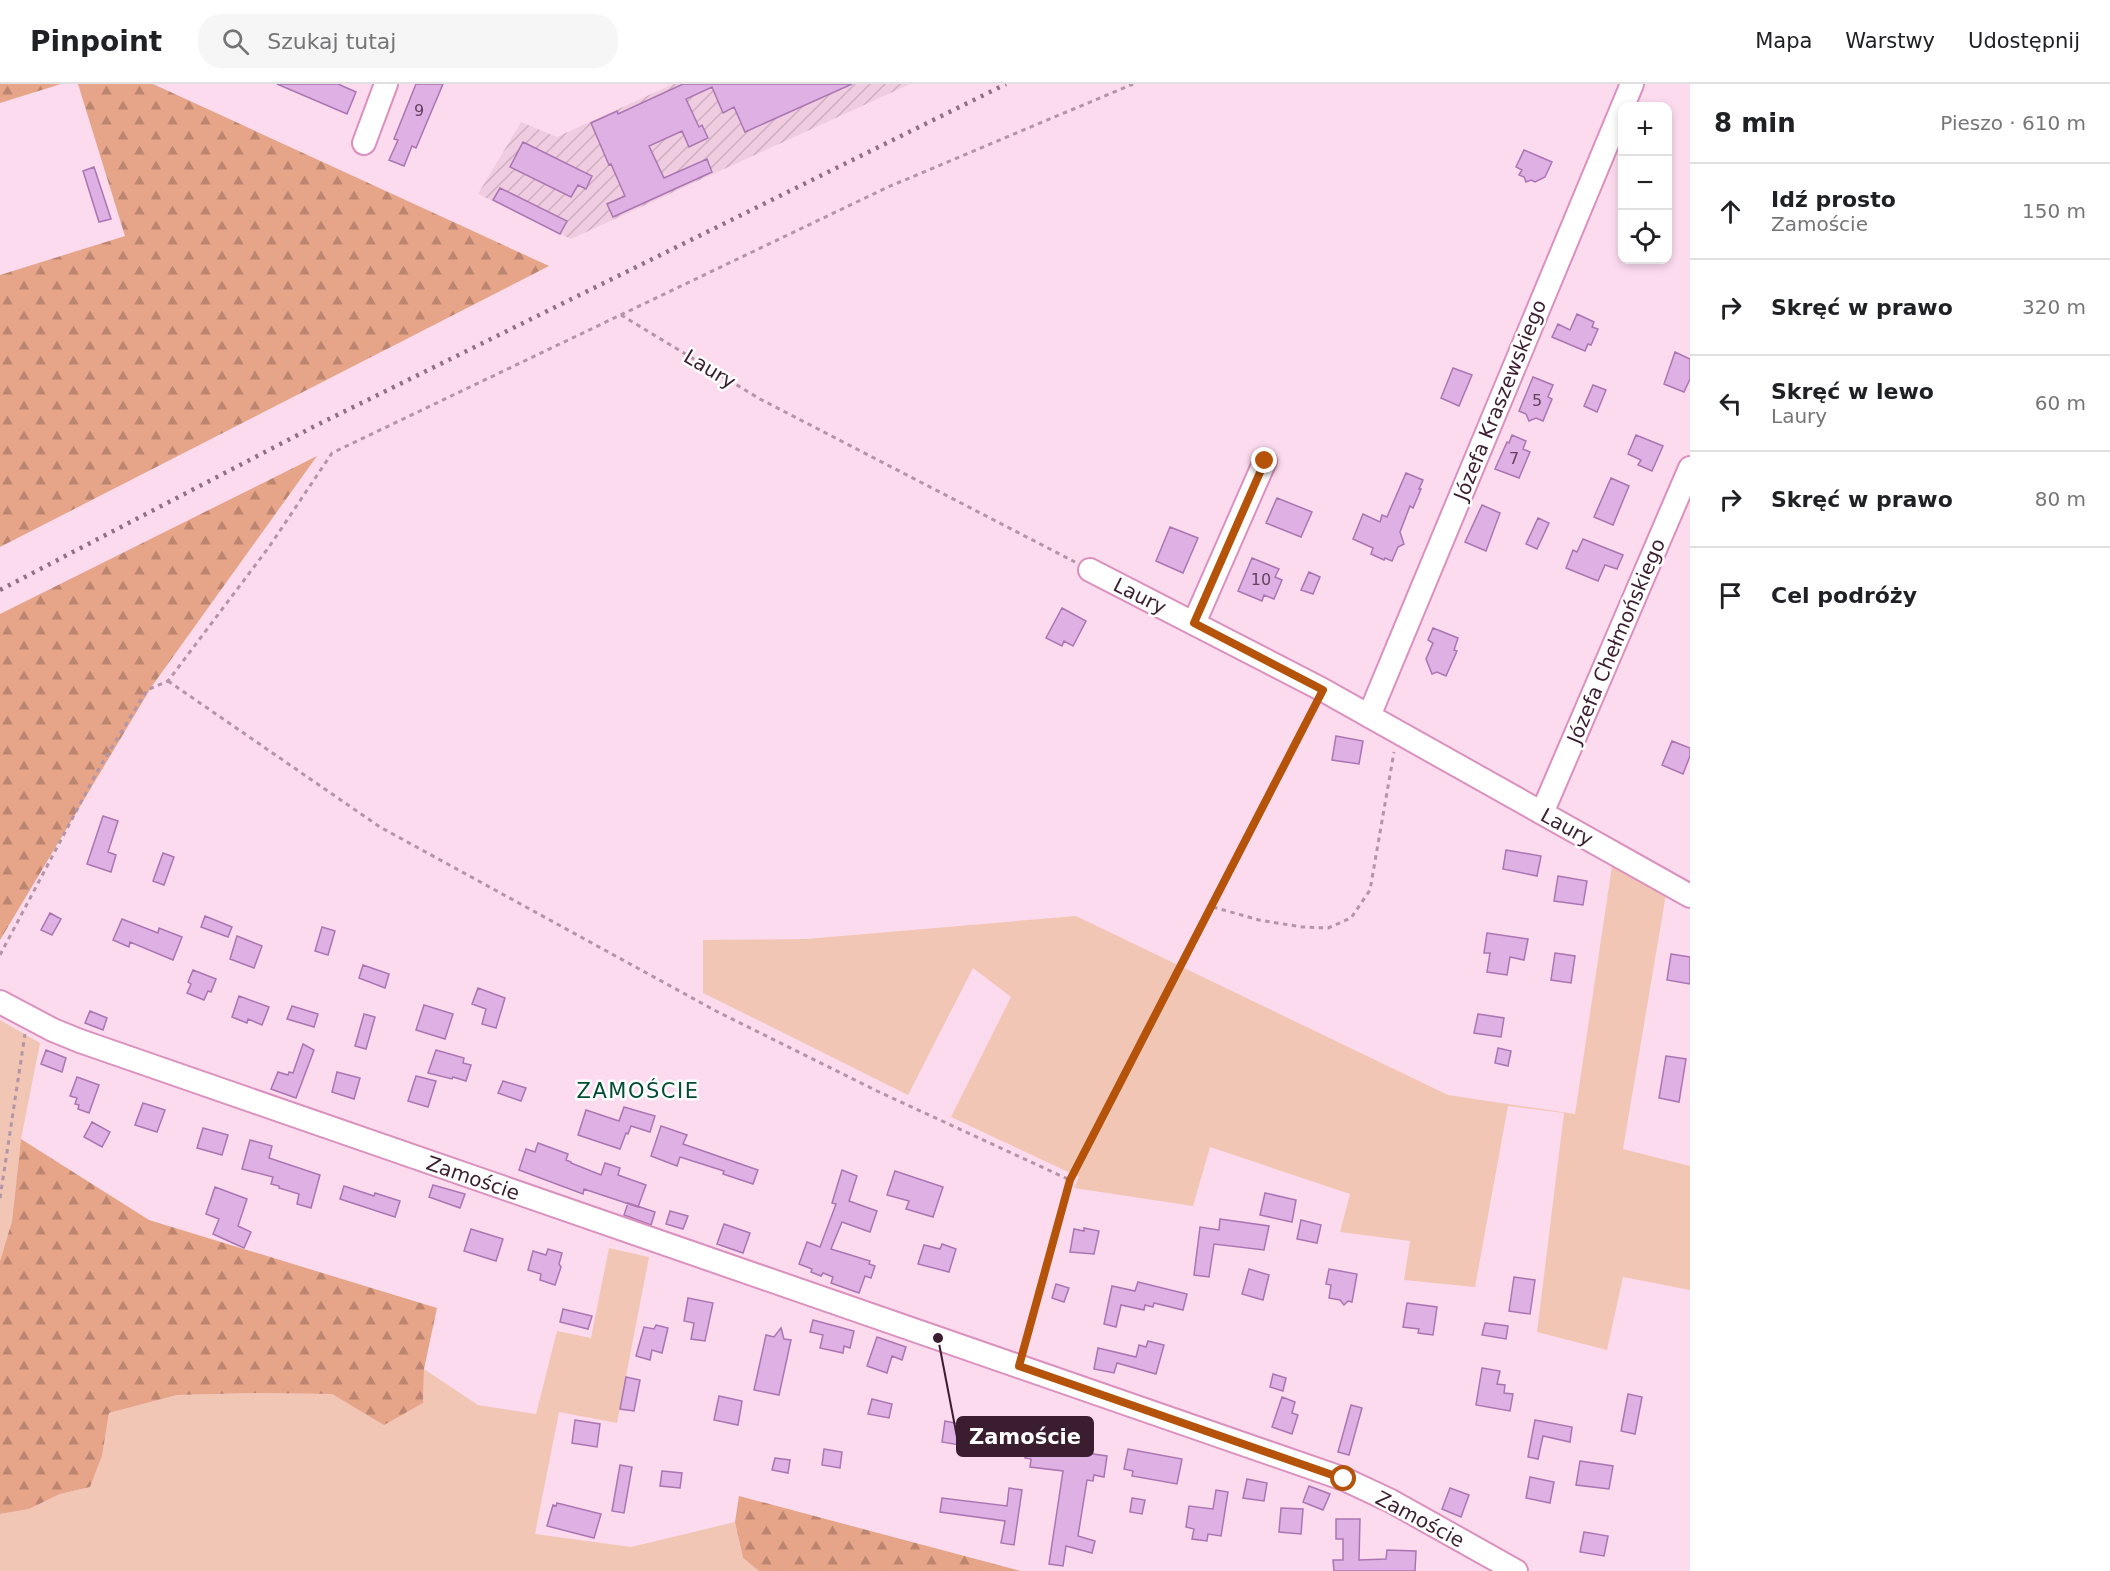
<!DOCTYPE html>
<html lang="pl">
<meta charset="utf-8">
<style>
:root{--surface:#fff;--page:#f6f6f6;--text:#202124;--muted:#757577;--line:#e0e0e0}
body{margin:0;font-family:"DejaVu Sans",sans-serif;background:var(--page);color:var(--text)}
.controls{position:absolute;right:18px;top:18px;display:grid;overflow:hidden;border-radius:12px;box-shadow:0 3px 9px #0003}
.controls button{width:54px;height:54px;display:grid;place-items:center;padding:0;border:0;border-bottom:2px solid var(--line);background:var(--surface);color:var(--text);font:30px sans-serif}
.stop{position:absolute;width:18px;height:18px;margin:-14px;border:4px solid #b45309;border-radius:50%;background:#fff}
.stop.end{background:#b45309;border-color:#fff;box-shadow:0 2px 6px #0008}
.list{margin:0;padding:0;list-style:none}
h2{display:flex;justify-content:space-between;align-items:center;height:78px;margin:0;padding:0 24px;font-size:26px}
h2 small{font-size:20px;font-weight:400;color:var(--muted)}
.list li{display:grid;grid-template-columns:39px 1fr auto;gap:18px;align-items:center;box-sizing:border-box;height:96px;padding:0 24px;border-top:2px solid var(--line)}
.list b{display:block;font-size:22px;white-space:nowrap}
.list p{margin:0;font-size:20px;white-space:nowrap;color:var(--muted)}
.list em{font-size:20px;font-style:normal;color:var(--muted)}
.icon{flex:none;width:33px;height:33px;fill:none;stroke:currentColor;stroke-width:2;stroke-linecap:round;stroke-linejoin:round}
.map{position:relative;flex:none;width:1690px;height:1487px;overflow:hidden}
header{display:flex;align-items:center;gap:36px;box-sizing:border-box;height:84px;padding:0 30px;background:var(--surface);border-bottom:2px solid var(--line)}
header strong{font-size:28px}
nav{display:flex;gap:33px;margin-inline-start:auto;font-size:21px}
.search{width:420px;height:54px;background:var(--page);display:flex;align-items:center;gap:15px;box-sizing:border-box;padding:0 21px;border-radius:24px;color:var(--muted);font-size:22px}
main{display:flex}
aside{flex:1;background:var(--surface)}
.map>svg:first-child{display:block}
.industrial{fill:url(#industrial-furrows)}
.grass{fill:#f2c6b5}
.forest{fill:url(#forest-firs)}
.building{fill:#deb0e3;stroke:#ab75b2;stroke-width:1.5}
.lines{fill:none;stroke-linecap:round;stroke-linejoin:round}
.minor-casing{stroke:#dc90be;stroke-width:26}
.path{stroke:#b494a7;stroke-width:3;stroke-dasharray:4.5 4.5;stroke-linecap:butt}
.minor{stroke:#fff;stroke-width:22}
.rail{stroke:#907184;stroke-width:4.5;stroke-dasharray:3 6;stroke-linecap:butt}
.route{stroke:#b45309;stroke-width:8}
.labels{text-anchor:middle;stroke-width:5;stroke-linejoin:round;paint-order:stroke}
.number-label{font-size:16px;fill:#64425d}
.street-label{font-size:20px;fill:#3b1d30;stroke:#fff}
.neighbourhood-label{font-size:21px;letter-spacing:1.5px;fill:#014d34;stroke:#fff}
.leader{fill:none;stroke:#3b1d30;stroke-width:2}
.callout-dot{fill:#3b1d30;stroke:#fff;stroke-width:2}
.callout{fill:#3b1d30;stroke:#3b1d30;stroke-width:2}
.callout-label{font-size:21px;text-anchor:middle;font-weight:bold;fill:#fff}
</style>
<header>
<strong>Pinpoint</strong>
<div class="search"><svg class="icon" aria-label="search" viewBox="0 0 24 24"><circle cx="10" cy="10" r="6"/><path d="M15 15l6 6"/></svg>Szukaj tutaj</div>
<nav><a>Mapa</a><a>Warstwy</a><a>Udostępnij</a></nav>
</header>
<main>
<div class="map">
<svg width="1690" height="1487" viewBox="0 0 1690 1487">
<defs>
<pattern id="industrial-furrows" width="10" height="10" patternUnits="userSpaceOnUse" patternTransform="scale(1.5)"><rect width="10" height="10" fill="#efcce0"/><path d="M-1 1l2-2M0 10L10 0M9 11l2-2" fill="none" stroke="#ceafc0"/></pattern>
<pattern id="forest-firs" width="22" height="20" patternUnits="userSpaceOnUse" patternTransform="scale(1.5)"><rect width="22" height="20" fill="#e6a489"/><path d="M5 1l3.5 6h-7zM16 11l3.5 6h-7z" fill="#bc8570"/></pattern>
</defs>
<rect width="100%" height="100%" fill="#fcdbee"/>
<path class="industrial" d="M673 0H910L571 155 478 110 521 38 557 53Z"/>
<path class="grass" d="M1612 782 1666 810 1623 1065 1690 1082V1206L1623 1193 1607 1266 1537 1248 1564 1029 1508 1022 1475 1203 1404 1196 1410 1157 1340 1148 1350 1110 1210 1063 1193 1122 1074 1104 1079 1093 951 1033 1011 913 973 884 908 1011 703 909V856L806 855 1076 832 1448 1011 1575 1030Z
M0 936 40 959 21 1055 12 1137 0 1177Z
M609 1164 649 1173 617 1339 559 1328 535 1450 631 1463 735 1438 743 1474 759 1487H0V1430L29 1425 60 1410 90 1403 102 1372 109 1329 177 1311 257 1309 332 1310 384 1340 423 1319 424 1285 478 1321 536 1330 557 1247 591 1254Z"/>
<path class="forest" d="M0 0H61L0 19Z
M78 0H153L549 182 0 463V191L125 152Z
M317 372 152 602 0 856V530Z
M21 1055 149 1136 437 1224 424 1285 423 1319 384 1341 332 1310 257 1309 177 1311 109 1329 102 1372 90 1403 60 1410 29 1425 0 1430V1177L12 1137Z
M739 1412 1021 1487H759L743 1474 735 1438Z"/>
<path class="building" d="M277 0H338L356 8 347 30Z
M416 0H443L416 64 412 62 404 82 389 76 398 56 394 55Z
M683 0H852L745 48 734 23 723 29 712 3 686 15 699 43 702 41 708 54 689 63 682 47 649 62 664 94 707 75 712 88 613 133 607 120 625 112 611 80 609 81 591 39 617 27 618 30Z
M523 58 592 92 586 105 578 101 571 113 510 83Z
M1524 66 1552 78 1545 93 1535 98 1531 96 1526 98 1524 93 1519 91 1522 86 1516 83Z
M94 83 111 135 99 138 83 87Z
M500 104 567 137 560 150 493 116Z
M1577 230 1594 238 1592 243 1598 245 1591 261 1588 260 1585 267 1552 253 1558 240 1570 246Z
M1675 268 1690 275V295L1684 308 1664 300Z
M1453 284 1472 291 1459 322 1441 314Z
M1533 293 1553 301 1548 313 1552 315 1543 337 1536 334 1529 337 1526 330 1519 327Z
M1593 301 1606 306 1597 328 1584 322Z
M1512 351 1526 357 1523 365 1530 368 1519 394 1495 385 1507 358 1509 359Z
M1636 351 1663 362 1652 387 1638 381 1641 376 1628 370Z
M1406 389 1423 396 1419 405H1421L1413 424 1410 422 1400 448 1404 460 1398 463 1392 477 1385 474 1384 476 1371 470 1373 464 1353 455 1363 430 1380 438 1382 431 1387 433Z
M1611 394 1629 402 1613 441 1594 433Z
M1277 414 1312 428 1301 453 1266 439Z
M1482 421 1500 429 1486 467 1465 458Z
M1538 434 1549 439 1537 465 1526 460Z
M1170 443 1198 454 1183 489 1156 477Z
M1583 455 1623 471 1617 485 1605 481 1598 497 1566 484 1573 466 1577 468Z
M1252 474 1279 485 1275 493 1282 496 1274 515 1264 511 1262 517 1238 507Z
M1309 488 1320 493 1313 510 1301 506Z
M1062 524 1086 537 1073 562 1064 557 1062 562 1046 554Z
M1433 544 1458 554 1454 566 1457 567 1446 592 1437 588 1432 590 1426 575 1433 559 1428 556Z
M1336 652 1363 657 1359 680 1332 676Z
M1672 657 1690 664V672L1683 690 1662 681Z
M103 732 118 737 108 768 116 771 111 788 87 780Z
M1506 766 1541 772 1537 792 1503 785Z
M163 769 174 773 164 801 153 797Z
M1558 792 1587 797 1583 821 1554 817Z
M50 829 61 835 52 851 41 846Z
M205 832 232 843 228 853 201 843Z
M122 835 158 849 159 844 182 853 173 876 130 858 129 863 113 856Z
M322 843 335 847 328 871 315 867Z
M1487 849 1528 855 1524 876 1510 873 1507 891 1487 888 1490 869H1484Z
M237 852 262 862 254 884 230 875Z
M1555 869 1575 872 1571 899 1551 896Z
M1671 870 1690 873V900L1667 896Z
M363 881 389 890 385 904 359 894Z
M193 886 216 895 211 908 208 907 204 916 187 909 191 900 188 898Z
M478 904 505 914 496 944 482 940 486 925 472 920Z
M239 912 269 923 262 941 248 935 247 939 232 933Z
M424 921 453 930 445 955 416 946Z
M292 922 318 930 314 943 287 935Z
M90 927 107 934 103 946 85 939Z
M364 930 375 933 366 965 355 962Z
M1478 930 1504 934 1501 953 1474 949Z
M303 960 314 966 296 1014 271 1005 278 988 288 991 289 988 293 989Z
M1498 964 1511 967 1508 982 1495 979Z
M46 966 66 974 62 988 41 980Z
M436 966 464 974 463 979 471 981 466 997 453 993 452 995 428 989Z
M1666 972 1686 975 1679 1018 1659 1014Z
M337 988 360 994 354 1015 332 1008Z
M416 992 436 997 428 1023 408 1017Z
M77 993 99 1001 89 1029 78 1025 79 1021 75 1020 77 1014 70 1012Z
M503 997 526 1004 521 1017 498 1009Z
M143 1019 165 1026 157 1048 135 1041Z
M624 1023 655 1032 650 1048 631 1042 628 1050 626 1049 620 1065 578 1051 586 1026 619 1037Z
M92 1038 110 1048 102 1063 84 1053Z
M661 1042 687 1051 683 1060 758 1086 753 1100 723 1090 724 1087 680 1073 677 1082 651 1072Z
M203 1044 228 1051 222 1071 197 1064Z
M250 1056 272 1062 269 1074 320 1091 311 1124 297 1120 299 1110 279 1104V1102L271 1100 273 1093 242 1085Z
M538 1059 568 1070 566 1076 571 1078V1079L601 1091 605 1079 620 1084 618 1091 646 1101 638 1123 584 1105 583 1110 519 1086 526 1065 535 1068Z
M842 1086 857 1092 849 1117 877 1127 870 1148 842 1138 831 1165 870 1177 869 1180 875 1182 871 1194 865 1192 859 1209 831 1199 833 1193 823 1189 821 1192 811 1188 812 1185 799 1180 807 1158 820 1163 836 1120 832 1119Z
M895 1087 943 1103 933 1133 906 1125 909 1117 887 1111Z
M433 1101 465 1110 460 1124 429 1113Z
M344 1102 374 1112 375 1109 400 1117 395 1133 340 1115Z
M215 1103 247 1115 238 1142 251 1148 244 1164 213 1150 219 1135 206 1130Z
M1265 1109 1296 1116 1292 1138 1260 1131Z
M628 1119 655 1128 651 1141 624 1131Z
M670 1127 688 1132 683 1145 666 1140Z
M1220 1135 1269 1142 1264 1166 1214 1160 1209 1193 1194 1191 1200 1143 1219 1146Z
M1301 1136 1321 1141 1317 1159 1297 1155Z
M724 1140 750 1149 743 1169 717 1160Z
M1084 1144 1099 1147 1094 1170 1070 1168 1074 1145 1084 1147Z
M471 1145 503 1155 496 1177 464 1167Z
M942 1160 956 1165 949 1188 918 1180 924 1161 940 1165Z
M548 1165 562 1169 559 1180 561 1183 555 1201 540 1196 541 1190 528 1186 533 1167 546 1171Z
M1249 1185 1269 1191 1263 1216 1242 1210Z
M1329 1185 1357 1190 1352 1218 1348 1217 1344 1221 1340 1216 1329 1214 1331 1201 1326 1200Z
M1514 1193 1535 1196 1530 1230 1509 1227Z
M1138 1198 1187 1210 1183 1226 1154 1219 1153 1223 1145 1221 1144 1226 1121 1221 1116 1243 1104 1240 1112 1202 1135 1207Z
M1056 1200 1069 1204 1064 1218 1052 1214Z
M688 1214 713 1219 705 1257 691 1255 694 1239 684 1237Z
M1407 1219 1437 1223 1433 1251 1418 1249 1419 1245 1403 1243Z
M563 1225 592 1232 588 1245 560 1238Z
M813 1236 854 1247 850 1264 844 1262 843 1269 820 1264 823 1251 810 1248Z
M1485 1239 1508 1242 1506 1255 1482 1251Z
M656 1241 668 1244 662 1269 652 1266 650 1276 636 1272 644 1243 654 1245Z
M781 1244 784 1255 791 1256 779 1311 754 1306 766 1251 774 1253Z
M877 1253 906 1263 902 1276 892 1272 887 1289 867 1282Z
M1148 1257 1164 1261 1156 1290 1117 1279 1114 1289 1094 1285 1098 1264 1136 1273 1139 1261 1146 1263Z
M1482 1284 1500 1287 1497 1300 1505 1301 1504 1309 1513 1310 1510 1327 1476 1321Z
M1273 1290 1286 1294 1283 1307 1270 1303Z
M626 1293 640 1296 634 1327 620 1325Z
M1628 1310 1642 1313 1635 1350 1621 1347Z
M719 1312 742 1317 738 1341 714 1336Z
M1282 1313 1295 1318 1292 1329 1298 1331 1292 1350 1272 1343Z
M872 1315 892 1320 889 1334 868 1330Z
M1351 1321 1362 1324 1349 1371 1338 1368Z
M575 1336 600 1340 597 1363 572 1359Z
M1535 1336 1572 1343 1570 1358 1543 1352 1538 1375 1528 1373Z
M945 1337 969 1342 965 1362 942 1358Z
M993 1345 1050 1353V1352L1074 1355 1072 1367 1107 1372 1104 1393 1094 1391 1093 1397 1087 1396 1078 1452 1095 1457 1092 1469 1066 1462 1063 1482 1049 1480 1063 1387 1030 1383 1031 1375 1025 1374 1026 1371 990 1366Z
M824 1365 842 1368 840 1384 822 1381Z
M1128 1365 1182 1375 1177 1400 1132 1392 1133 1387 1124 1385Z
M775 1374 790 1376 788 1389 772 1386Z
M1580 1377 1613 1382 1609 1405 1576 1401Z
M620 1381 632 1383 624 1429 612 1427Z
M662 1387 682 1389 680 1404 660 1402Z
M1530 1393 1554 1398 1550 1419 1526 1414Z
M1247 1395 1267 1399 1264 1417 1243 1414Z
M1309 1402 1330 1410 1323 1426 1303 1418Z
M1009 1404 1022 1406 1014 1461 1001 1459 1005 1437 940 1428 942 1414 1007 1422Z
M1450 1404 1469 1411 1461 1433 1442 1425Z
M1216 1406 1228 1408 1221 1452 1208 1450 1207 1457 1192 1455 1194 1445 1186 1443 1189 1422 1213 1425Z
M1132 1414 1145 1416 1142 1430 1130 1428Z
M557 1419 601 1430 594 1454 547 1442 553 1421 556 1422Z
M1281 1424 1303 1425 1301 1450 1279 1448Z
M1336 1435H1360L1359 1476 1386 1475 1387 1466 1416 1467 1415 1487H1334L1333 1476H1343V1455H1336Z
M1584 1448 1608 1452 1604 1472 1580 1468Z"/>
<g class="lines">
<g class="minor-casing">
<path id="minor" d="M364 59 386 0
M1090 486 1323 606 1690 812
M1194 539 1265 377
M1369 632 1632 0
M1542 729 1690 384
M0 918 53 946 80 957 1344 1395 1391 1417 1516 1487"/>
</g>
<path class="path" d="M621 231 760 315 1075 478
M168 597 380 743 716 927 877 1007 1070 1096
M1213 823 1259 836 1302 843 1328 844 1351 834 1370 806 1394 668
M0 871 98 686 147 606 168 597 269 463 332 369 888 103 1133 0
M0 1114 25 950
M1024 1266 1070 1096 1315 622"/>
<use href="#minor" class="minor"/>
<path class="rail" d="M0 506 313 343 1006 0"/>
</g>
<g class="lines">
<path class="route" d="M1265 377 1194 539 1323 606 1070 1096 1019 1282 1344 1395"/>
</g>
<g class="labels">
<g class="number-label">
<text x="419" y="32">9</text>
<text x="1537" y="322">5</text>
<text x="1514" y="380">7</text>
<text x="1261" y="501">10</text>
</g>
<g class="street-label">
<text transform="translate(710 285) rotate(31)" y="7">Laury</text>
<text transform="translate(1500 316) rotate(-68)" y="7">Józefa Kraszewskiego</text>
<text transform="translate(1140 512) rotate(27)" y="7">Laury</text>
<text transform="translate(1616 557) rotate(-67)" y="7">Józefa Chełmońskiego</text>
<text transform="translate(1567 743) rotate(29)" y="7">Laury</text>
<text transform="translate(473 1094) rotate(19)" y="7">Zamoście</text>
<text transform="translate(1420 1435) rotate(28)" y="7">Zamoście</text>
</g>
<g class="neighbourhood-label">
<text x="638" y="1014">ZAMOŚCIE</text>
</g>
</g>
<path class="leader" d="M938 1254L957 1353"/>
<circle class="callout-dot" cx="938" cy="1254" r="6"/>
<rect class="callout" x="957" y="1333" width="136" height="39" rx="6"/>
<g class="callout-label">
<text x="1025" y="1360">Zamoście</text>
</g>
</svg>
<div class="controls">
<button>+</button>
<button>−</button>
<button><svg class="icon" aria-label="locate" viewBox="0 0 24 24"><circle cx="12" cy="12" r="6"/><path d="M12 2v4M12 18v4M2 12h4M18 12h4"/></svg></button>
</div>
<div class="stop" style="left:1344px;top:1395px"></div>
<div class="stop end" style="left:1265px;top:377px"></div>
</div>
<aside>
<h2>8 min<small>Pieszo · 610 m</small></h2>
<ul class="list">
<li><svg class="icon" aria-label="ahead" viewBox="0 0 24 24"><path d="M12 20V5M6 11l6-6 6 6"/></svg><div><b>Idź prosto</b><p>Zamoście</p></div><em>150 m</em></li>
<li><svg class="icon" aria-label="right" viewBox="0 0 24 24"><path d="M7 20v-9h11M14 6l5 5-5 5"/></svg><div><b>Skręć w prawo</b></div><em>320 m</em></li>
<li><svg class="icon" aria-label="left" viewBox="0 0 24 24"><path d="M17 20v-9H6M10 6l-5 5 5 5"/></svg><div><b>Skręć w lewo</b><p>Laury</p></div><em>60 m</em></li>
<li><svg class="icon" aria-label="right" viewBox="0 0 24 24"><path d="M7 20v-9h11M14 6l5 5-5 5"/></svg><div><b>Skręć w prawo</b></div><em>80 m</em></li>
<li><svg class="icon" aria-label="arrive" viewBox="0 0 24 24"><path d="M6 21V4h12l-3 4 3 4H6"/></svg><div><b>Cel podróży</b></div></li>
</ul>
</aside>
</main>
